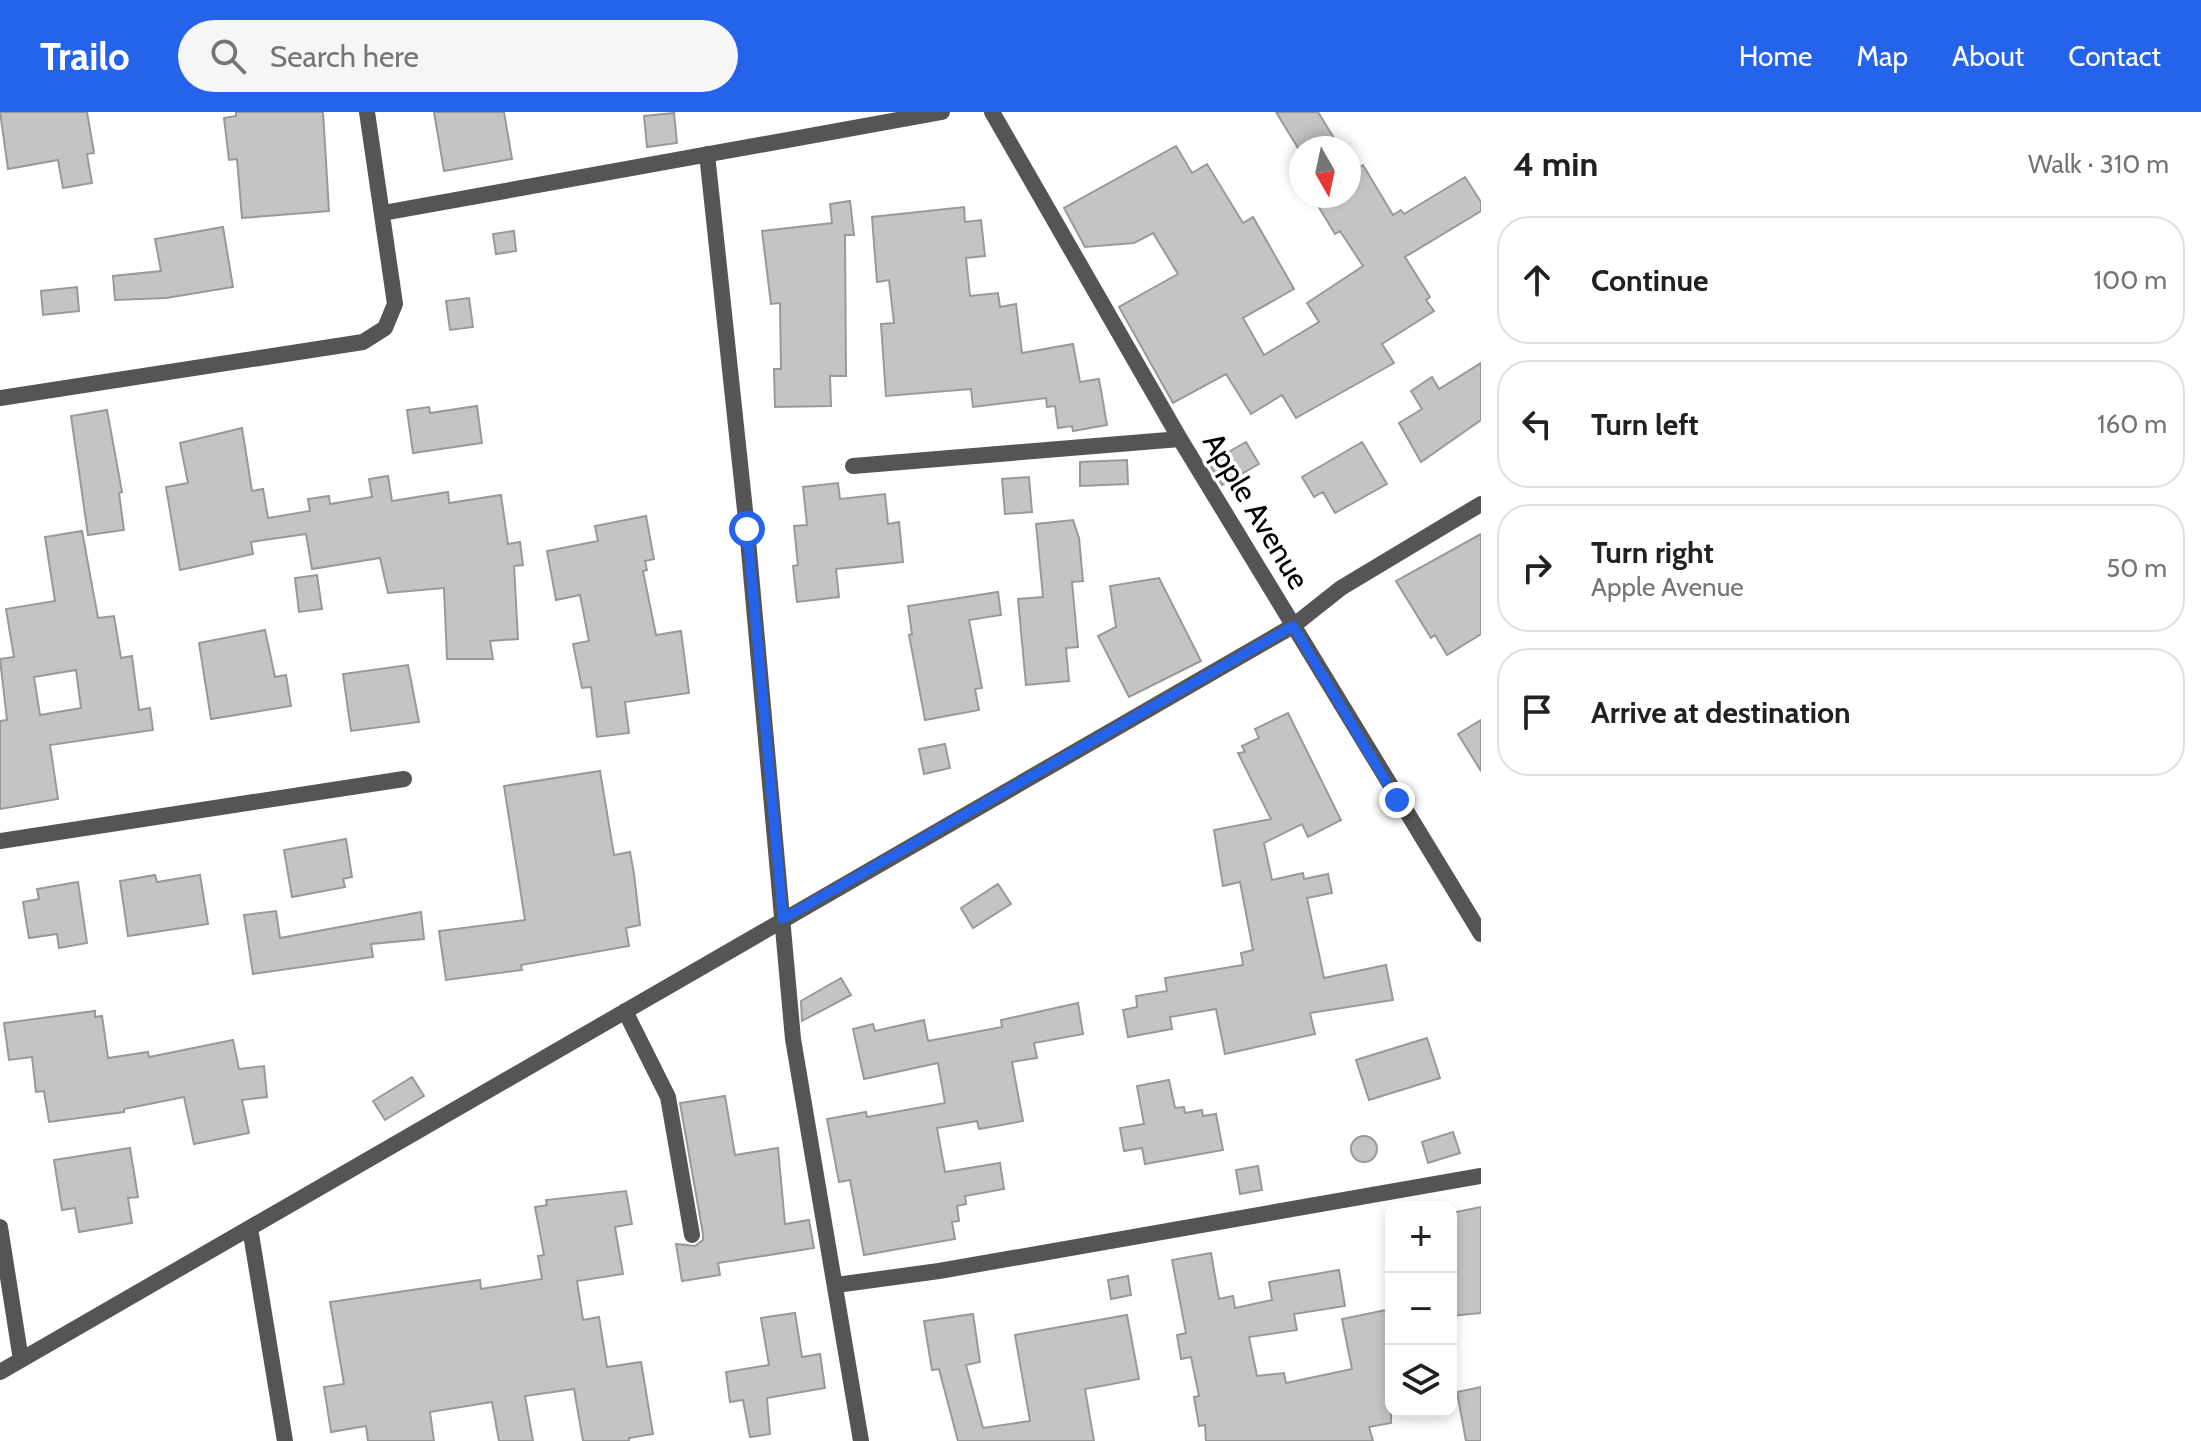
<!DOCTYPE html>
<meta charset="utf-8">
<style>
:root{--surface:#fff;--page:#f6f6f6;--text:#202124;--muted:#757577;--line:#e0e0e0;--accent:#2563eb}
body{margin:0;font-family:Cabin,sans-serif;background:var(--page);color:var(--text)}
.controls{position:absolute;right:24px;bottom:24px;display:grid;overflow:hidden;border-radius:16px;box-shadow:0 4px 12px #0003}
.controls button{width:72px;height:72px;display:grid;place-items:center;padding:0;border:0;border-bottom:2px solid var(--line);background:var(--surface);color:var(--text);font:40px sans-serif}
.compass{position:absolute;left:1289px;top:24px;width:72px;height:72px;border-radius:50%;background:var(--surface);box-shadow:0 4px 12px #0003;rotate:171deg}
.stop{position:absolute;width:24px;height:24px;margin:-18px;border:6px solid #2563eb;border-radius:50%;background:#fff}
.stop.end{background:#2563eb;border-color:#fff;box-shadow:0 2px 8px #0008}
.list{margin:0;padding:0;list-style:none}
h2{display:flex;justify-content:space-between;align-items:center;height:104px;margin:0;padding:0 32px;font-size:34px}
h2 small{font-size:26px;font-weight:400;color:var(--muted)}
.list li{display:grid;grid-template-columns:52px 1fr auto;gap:24px;align-items:center;box-sizing:border-box;height:128px;margin:0 16px 16px;padding:0 16px;border:2px solid var(--line);border-radius:32px}
.list b{display:block;font-size:30px;white-space:nowrap}
.list p{margin:0;font-size:26px;white-space:nowrap;color:var(--muted)}
.list em{font-size:26px;font-style:normal;color:var(--muted)}
.icon{flex:none;width:44px;height:44px;fill:none;stroke:currentColor;stroke-width:2;stroke-linecap:round;stroke-linejoin:round}
.map{position:relative;flex:none;width:1481px;height:1329px;overflow:hidden}
header{display:flex;align-items:center;gap:48px;box-sizing:border-box;height:112px;padding:0 40px;background:var(--accent);color:#fff}
header strong{font-size:38px}
nav{display:flex;gap:44px;margin-inline-start:auto;font-size:28px}
.search{width:560px;height:72px;background:var(--page);display:flex;align-items:center;gap:20px;box-sizing:border-box;padding:0 28px;border-radius:44px;color:var(--muted);font-size:30px}
main{display:flex}
aside{flex:1;background:var(--surface)}
.map>svg:first-child{display:block}
.building{fill:#c4c4c4;stroke:#999;stroke-width:2;fill-rule:evenodd}
.lines{fill:none;stroke-linecap:round;stroke-linejoin:round}
.minor{stroke:#555;stroke-width:16}
.route{stroke:#2563eb;stroke-width:10}
.labels{text-anchor:middle;stroke-width:7;stroke-linejoin:round;paint-order:stroke}
.street-label{font-size:30px;fill:#000;stroke:#fff}
</style>
<header>
<strong>Trailo</strong>
<div class="search"><svg class="icon" aria-label="search" viewBox="0 0 24 24"><circle cx="10" cy="10" r="6"/><path d="M15 15l6 6"/></svg>Search here</div>
<nav><a>Home</a><a>Map</a><a>About</a><a>Contact</a></nav>
</header>
<main>
<div class="map">
<svg width="1481" height="1329" viewBox="0 0 1481 1329">
<rect width="100%" height="100%" fill="#fff"/>
<path class="building" d="M0 0H87L94 41 87 42 92 71 63 76 58 48 8 57Z
M236 0H323L329 99 242 106 237 47 229 48 224 6 236 4Z
M434 0H504L512 47 444 59Z
M1276 0H1318L1340 36H1298Z
M674 1 677 31 647 35 644 4Z
M1176 34 1192 61 1207 52 1243 111 1253 105 1294 177 1243 206 1264 243 1319 210 1307 191 1363 154 1340 119 1335 122 1312 84H1349V61L1363 53 1393 103 1401 98 1404 102 1465 65 1481 90V99L1405 145 1430 185 1426 188 1434 199 1382 232 1394 251 1296 306 1282 283 1251 302 1226 262 1173 291 1119 195 1178 162 1153 121 1134 131 1085 135 1064 96Z
M850 89 854 123H845L846 264H830L831 294 775 295 774 257H781L780 191 771 192 762 119 832 111 830 92Z
M964 95 965 110 981 108 985 144 966 146 970 184 998 181 1000 195 1016 192 1022 241 1073 232 1080 270 1099 267 1107 313 1073 319 1072 314 1058 316 1055 294 1047 295 1046 286 973 295 971 277 886 284 881 212 894 211 889 168 877 170 872 105Z
M223 115 233 175 166 186 115 188 113 164 161 159 155 127Z
M514 119 516 139 496 142 493 122Z
M77 175 79 199 43 203 41 179Z
M469 186 473 215 450 218 446 189Z
M1481 251V308L1421 350 1399 311 1422 297 1411 279 1432 265 1439 277Z
M477 294 482 331 413 341 407 298 429 295 430 301Z
M107 298 122 380 119 381 124 418 88 423 71 304Z
M242 316 252 379 263 377 268 406 310 399 308 387 329 384 330 392 372 385 369 367 388 364 392 389 448 380 449 391 501 383 508 432 520 430 523 453 514 454 518 527 490 529 493 547H447L444 476 388 481 380 446 312 457 306 422 251 430 253 442 180 458 166 375 188 371 180 331Z
M1246 330 1259 352 1222 373 1209 351Z
M1362 330 1387 372 1335 401 1323 380 1314 385 1302 365Z
M1127 348 1128 372 1080 374V350Z
M1029 365 1032 400 1005 402 1002 367Z
M838 371 840 387 885 382 888 412 899 410 903 450 836 457 839 485 797 490 793 454 798 453 794 414 807 413 803 375Z
M646 404 654 447 645 449 647 458 643 459 656 523 681 519 689 581 625 590 629 621 597 625 591 575 582 576 573 532 589 529 580 483 556 488 547 439 598 429 595 414Z
M1073 408 1079 426 1083 469 1072 470 1078 535 1066 536 1069 569 1026 573 1018 487 1043 485 1036 412Z
M82 419 98 506 114 504 121 546 132 544 139 598 150 596 153 618 50 633 58 687 0 697V609L7 608 0 547 14 545 6 497 55 489 45 425ZM76 558 81 596 40 603 34 565Z
M1481 422V522L1447 543 1435 523 1431 526 1396 469Z
M317 463 322 497 299 500 295 466Z
M1159 466 1201 549 1129 585 1098 524 1116 515 1110 474Z
M998 480 1001 503 969 508 982 576 975 577 979 598 925 608 909 523 912 522 908 494Z
M265 518 275 565 286 563 291 594 211 607 199 531Z
M408 553 419 610 351 619 343 562Z
M1288 601 1341 708 1308 725 1302 712 1264 731 1272 768 1303 761 1304 767 1328 762 1332 781 1307 786 1324 866 1386 853 1393 888 1310 901 1315 922 1225 942 1216 897 1170 905 1172 917 1128 925 1123 898 1137 895 1136 884 1167 879 1165 866 1243 853 1241 841 1253 838 1240 770 1223 774 1214 718 1271 707 1238 641 1245 640 1242 634 1259 626 1255 617Z
M1481 608V659L1458 622Z
M945 632 950 656 924 662 919 637Z
M600 659 614 743 630 740 634 762 640 813 626 816 629 834 521 853 522 858 446 868 439 819 525 808 504 674Z
M346 727 352 765 343 767 345 775 292 785 284 738Z
M155 763 157 770 200 763 208 812 128 824 120 769Z
M78 770 87 831 59 836 57 822 29 826 23 790 39 787 37 777Z
M998 772 1011 792 973 816 961 796Z
M276 799 280 826 421 800 424 827 371 832 373 845 253 862 244 803Z
M841 866 851 883 802 909 801 889Z
M1078 891 1083 922 1034 931 1037 946 1012 950 1023 1009 979 1017 977 1009 937 1016 945 1060 1000 1051 1004 1077 965 1084 966 1092 957 1094 959 1109 952 1110 955 1127 864 1143 850 1068 839 1070 827 1007 866 1000 867 1005 945 991 938 951 864 967 853 917 873 912 875 919 924 908 928 929 1002 915 1001 908Z
M95 899V905L102 904 108 946 148 940 149 945 233 928 239 957 264 954 267 985 242 988 249 1021 194 1032 184 985 124 997V1000L49 1010 44 979 36 980 32 945 9 948 4 911Z
M1427 926 1440 966 1369 988 1356 948Z
M412 965 424 984 385 1008 373 989Z
M1169 968 1175 996 1184 995 1185 1001 1202 998 1203 1004 1216 1002 1223 1038 1145 1052 1142 1036 1124 1039 1120 1016 1144 1012 1137 974Z
M725 984 735 1043 778 1036 785 1112 809 1108 814 1136 718 1151 720 1163 682 1169 676 1132 695 1134 703 1128V1122L680 991Z
M1453 1020 1460 1041 1428 1051 1422 1030Z
M1351 1037a13 13 0 1 1 26 0a13 13 0 1 1-26 0Z
M130 1036 138 1085 128 1086 132 1111 79 1120 75 1096 62 1098 54 1048Z
M1258 1054 1262 1078 1240 1082 1236 1058Z
M626 1079 632 1112 615 1115 623 1162 577 1169 583 1208 599 1205 607 1255 641 1250 653 1322 629 1326V1329H583L574 1277 525 1284 533 1329H499L492 1290 430 1300 434 1329H368L366 1314 331 1320 324 1275 344 1272 330 1190 480 1168 481 1177 542 1167 538 1144 544 1143 535 1095 547 1093 546 1088Z
M1481 1095V1201L1451 1204V1101Z
M1211 1141 1219 1187 1233 1184 1235 1196 1272 1188 1269 1170 1339 1158 1345 1194 1294 1202 1297 1218 1249 1225 1257 1264 1284 1261 1286 1271 1352 1257 1342 1207 1391 1197V1311L1369 1315 1373 1329H1206L1205 1313 1199 1314 1194 1285 1199 1284 1191 1245 1181 1247 1177 1223 1186 1221 1172 1148Z
M1128 1164 1131 1183 1111 1187 1108 1168Z
M795 1201 802 1245 820 1242 825 1276 767 1286 770 1322 750 1325 743 1288 730 1290 726 1260 769 1253 761 1206Z
M973 1202 980 1250 966 1253 983 1316 1030 1309 1015 1223 1127 1203 1139 1267 1085 1277 1094 1329H958L939 1257 932 1258 924 1209Z
M1481 1275V1329H1466L1457 1280Z"/>
<g class="lines">
<path class="minor" d="M992 0 1180 327 1481 822
M707 42 747 417 793 927 861 1329
M383 101 942 0
M0 286 363 230 385 216 395 192 367 0
M853 354 1180 327
M0 729 404 667
M625 899 668 985 692 1123
M0 1115 21 1248
M250 1116 285 1329
M836 1173 939 1159 1481 1064
M0 1260 1293 514 1341 476 1481 392"/>
</g>
<g class="lines">
<path class="route" d="M747 417 783 807 1293 514 1397 688"/>
</g>
<g class="labels">
<g class="street-label">
<text transform="translate(1256 399) rotate(59)" y="10">Apple Avenue</text>
</g>
</g>
</svg>
<div class="controls">
<button>+</button>
<button>−</button>
<button><svg class="icon" aria-label="layers" viewBox="0 0 24 24"><path d="M12 4l9 5-9 5-9-5zM3 14l9 5 9-5"/></svg></button>
</div>
<svg class="compass" viewBox="-18 -18 36 36"><path d="M0-13l5 13h-10z" fill="#e53935"/><path d="M0 13l5-13h-10z" fill="#757577"/></svg>
<div class="stop" style="left:747px;top:417px"></div>
<div class="stop end" style="left:1397px;top:688px"></div>
</div>
<aside>
<h2>4 min<small>Walk · 310 m</small></h2>
<ul class="list">
<li><svg class="icon" aria-label="ahead" viewBox="0 0 24 24"><path d="M12 20V5M6 11l6-6 6 6"/></svg><div><b>Continue</b></div><em>100 m</em></li>
<li><svg class="icon" aria-label="left" viewBox="0 0 24 24"><path d="M17 20v-9H6M10 6l-5 5 5 5"/></svg><div><b>Turn left</b></div><em>160 m</em></li>
<li><svg class="icon" aria-label="right" viewBox="0 0 24 24"><path d="M7 20v-9h11M14 6l5 5-5 5"/></svg><div><b>Turn right</b><p>Apple Avenue</p></div><em>50 m</em></li>
<li><svg class="icon" aria-label="arrive" viewBox="0 0 24 24"><path d="M6 21V4h12l-3 4 3 4H6"/></svg><div><b>Arrive at destination</b></div></li>
</ul>
</aside>
</main>
